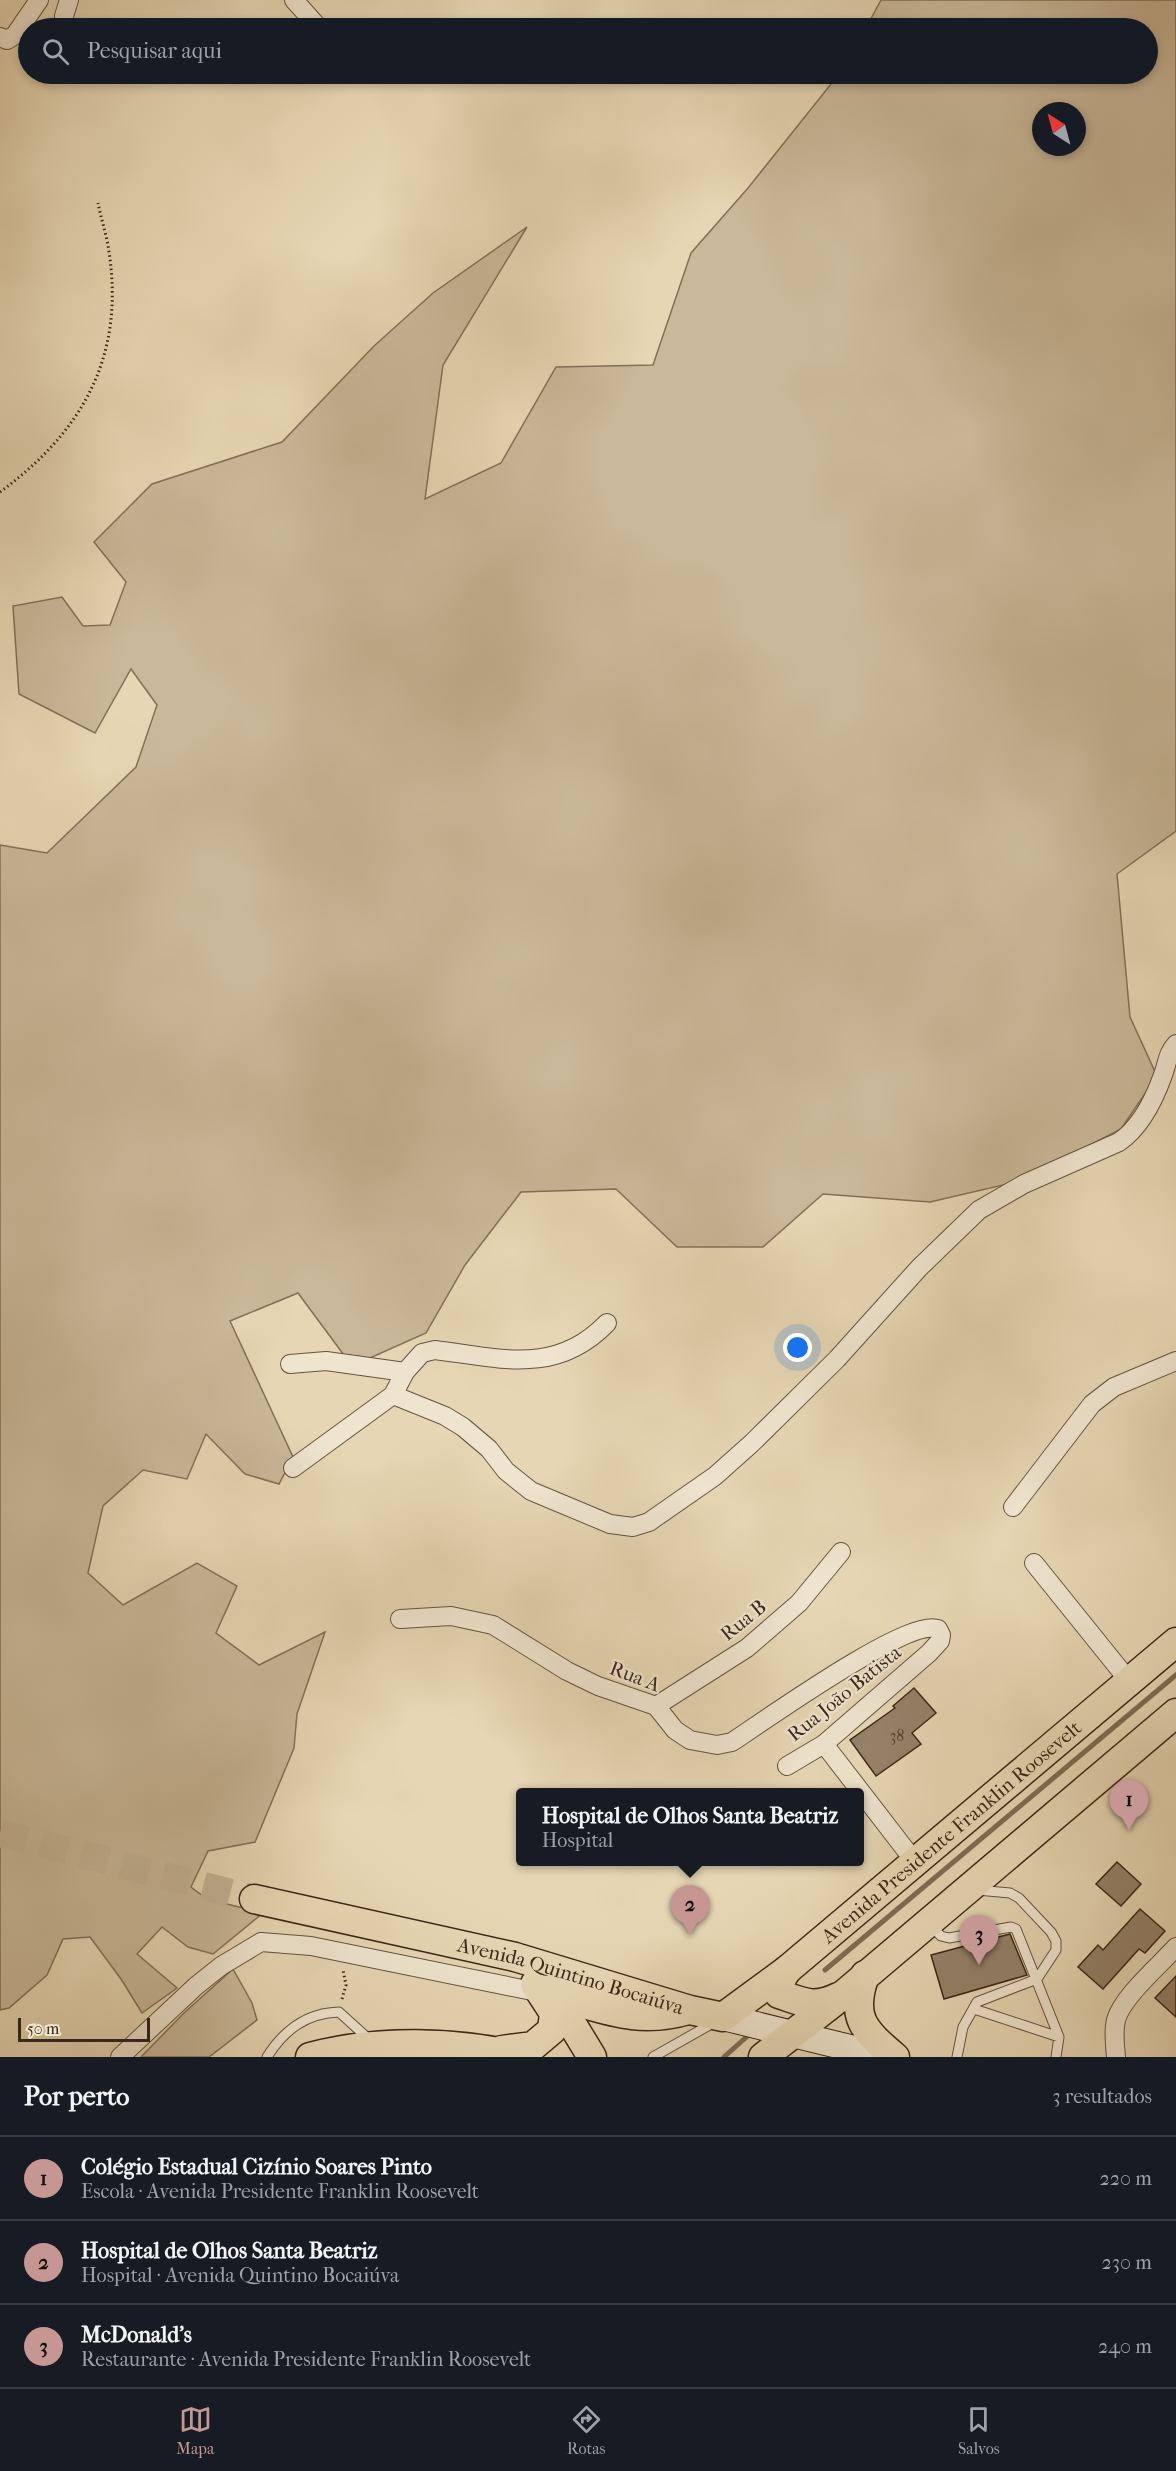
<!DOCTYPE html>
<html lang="pt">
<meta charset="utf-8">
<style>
:root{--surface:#171b24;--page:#20242c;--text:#f1f3f6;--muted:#9ea1a6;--line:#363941;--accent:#c59692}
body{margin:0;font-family:"IM FELL French Canon",serif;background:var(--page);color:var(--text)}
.compass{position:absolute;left:1032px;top:102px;width:54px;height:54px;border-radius:50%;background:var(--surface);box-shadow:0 3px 9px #0003;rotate:324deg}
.scale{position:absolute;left:18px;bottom:15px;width:132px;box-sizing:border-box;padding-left:6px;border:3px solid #3c281b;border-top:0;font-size:16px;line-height:21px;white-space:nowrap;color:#3c281b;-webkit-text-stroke:4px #efe4ce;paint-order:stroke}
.you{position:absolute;left:798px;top:1348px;width:21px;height:21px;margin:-15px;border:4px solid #fff;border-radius:50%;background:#1a73e8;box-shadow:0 0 0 9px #1a73e833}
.badge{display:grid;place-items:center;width:39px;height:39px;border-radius:50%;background:var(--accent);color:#111;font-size:20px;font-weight:700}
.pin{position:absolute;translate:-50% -50px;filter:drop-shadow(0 2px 3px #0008)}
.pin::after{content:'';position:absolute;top:32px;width:21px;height:18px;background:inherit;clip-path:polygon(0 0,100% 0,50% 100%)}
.popup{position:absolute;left:516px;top:1788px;width:348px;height:78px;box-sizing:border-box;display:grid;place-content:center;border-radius:6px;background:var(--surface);filter:drop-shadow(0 2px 4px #0005);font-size:20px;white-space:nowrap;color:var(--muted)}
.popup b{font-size:22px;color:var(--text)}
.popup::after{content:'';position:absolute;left:50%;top:100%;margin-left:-12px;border:12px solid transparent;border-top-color:var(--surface)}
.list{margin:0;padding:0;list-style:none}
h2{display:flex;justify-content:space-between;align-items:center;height:78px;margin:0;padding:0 24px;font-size:26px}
h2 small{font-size:20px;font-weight:400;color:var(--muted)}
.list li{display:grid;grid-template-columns:39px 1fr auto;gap:18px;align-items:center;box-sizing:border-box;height:84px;padding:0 24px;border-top:2px solid var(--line)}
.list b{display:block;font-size:22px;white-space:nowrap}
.list p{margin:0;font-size:20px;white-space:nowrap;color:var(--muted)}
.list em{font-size:20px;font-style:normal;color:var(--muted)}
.icon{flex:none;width:33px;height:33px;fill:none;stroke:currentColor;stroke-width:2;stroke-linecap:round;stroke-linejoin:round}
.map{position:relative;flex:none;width:1176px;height:2057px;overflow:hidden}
.search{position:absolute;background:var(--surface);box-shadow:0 3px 9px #0003;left:18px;right:18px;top:18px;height:66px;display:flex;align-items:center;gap:15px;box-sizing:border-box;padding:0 21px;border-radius:33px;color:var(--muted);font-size:22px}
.sheet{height:330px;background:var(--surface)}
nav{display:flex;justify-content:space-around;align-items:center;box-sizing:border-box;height:84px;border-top:2px solid var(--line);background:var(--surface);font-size:16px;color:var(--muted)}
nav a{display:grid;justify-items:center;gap:3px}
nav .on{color:var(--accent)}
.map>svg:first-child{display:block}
.green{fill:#c9b899;stroke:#82705a;stroke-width:1.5;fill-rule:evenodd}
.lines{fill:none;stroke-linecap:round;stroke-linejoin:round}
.stream{stroke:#7f6d57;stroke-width:5}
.building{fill:#94826a;stroke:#3c281b;stroke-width:1.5}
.primary-tunnel{stroke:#c4b395;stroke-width:28;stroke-dasharray:28 14;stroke-linecap:butt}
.service-casing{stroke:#665441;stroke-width:11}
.minor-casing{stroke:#665441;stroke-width:20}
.secondary-casing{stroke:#3c281b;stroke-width:28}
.primary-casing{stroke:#3c281b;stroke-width:31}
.path{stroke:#3c281b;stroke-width:3;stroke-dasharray:1.5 3;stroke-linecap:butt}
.service{stroke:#efe4ce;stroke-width:9}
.minor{stroke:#efe4ce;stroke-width:18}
.secondary{stroke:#efe4ce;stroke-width:26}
.primary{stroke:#e6d6b3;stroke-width:28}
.labels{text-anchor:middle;stroke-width:4.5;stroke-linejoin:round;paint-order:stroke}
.number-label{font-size:16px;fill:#523e2f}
.street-label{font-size:20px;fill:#3c281b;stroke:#efe4ce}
</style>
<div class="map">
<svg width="1176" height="2057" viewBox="0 0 1176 2057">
<rect width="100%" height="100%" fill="#e6d6b3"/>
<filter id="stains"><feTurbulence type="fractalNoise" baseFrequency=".00333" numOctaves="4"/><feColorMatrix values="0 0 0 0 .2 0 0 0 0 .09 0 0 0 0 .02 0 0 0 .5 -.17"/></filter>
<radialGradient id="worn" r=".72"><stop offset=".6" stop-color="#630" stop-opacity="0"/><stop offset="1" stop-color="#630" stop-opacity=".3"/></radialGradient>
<path class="green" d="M881 0H1176V831L1117 874 1130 1017 1157 1076 1121 1129 1020 1181 930 1202 823 1194 763 1247H677L616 1189 521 1192 465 1265 426 1333 352 1366 298 1293 230 1321 293 1457 279 1484 245 1474 206 1434 187 1479 143 1470 103 1506 88 1573 123 1605 197 1563 237 1586 216 1633 259 1665 325 1632 297 1714 294 1748 255 1842 208 1851 191 1887 207 1899 263 1913 213 1954 188 1947 162 1927 137 1954 177 1988 142 2013 121 1979 90 1937 63 1939 47 1975 9 2008 0 2010V845L47 853 136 767 157 705 131 669 95 733 19 694 13 606 62 597 83 626 110 625 126 582 94 542 152 484 282 442 374 346 433 293 527 227 443 365 425 499 501 463 556 367 653 365 691 253 748 188 839 74H1148V28H866ZM1041 111H1077V147H1041Z
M233 1969 252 2003 257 2020 209 2057H141L184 2013Z"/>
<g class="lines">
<path class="stream" d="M825 1970 1176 1675
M724 2057 751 2033"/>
</g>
<path class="building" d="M914 1688 936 1713 912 1733 921 1744 876 1776 850 1740 895 1708 893 1706Z
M1117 1862 1141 1884 1121 1906 1096 1884Z
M1140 1909 1165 1931 1145 1953 1139 1949 1103 1989 1078 1967 1098 1945 1103 1950Z
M1010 1934 1027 1975 944 1999 931 1955Z
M1176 1976V2017L1155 1998Z"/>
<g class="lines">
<path class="primary-tunnel" d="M0 1833 254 1899"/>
<g class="service-casing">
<path id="service" d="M929 1924 941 1936 949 1938 1011 1927 1016 1929 1059 2037 1056 2057
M974 2009 1059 2037
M267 2057C284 2030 306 2013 339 2012L371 2041
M653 2057 713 2023
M957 2057 963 2027 977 2002 1037 1979 1056 1950V1941L1051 1932 1019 1898 1010 1893 977 1890"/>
</g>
<g class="minor-casing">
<path id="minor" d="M294 0 319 28
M65 28 64 16 69 0
M0 37 7 40 15 35 39 0
M290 1364 326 1361 405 1372 393 1395 293 1468
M405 1372 422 1353 435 1350C500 1358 556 1376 607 1323
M393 1395 445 1416 463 1427 489 1449 506 1471 531 1491 610 1524 633 1527 649 1522 715 1476 752 1443 837 1359 919 1268 979 1210 1024 1184 1119 1142C1141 1127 1154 1100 1163 1075 1167 1064 1168 1052 1176 1044
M1013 1507 1092 1404 1114 1387 1176 1361
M1034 1563 1129 1681
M400 1619 451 1616 493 1625 567 1671 598 1686 656 1706 675 1730 690 1740 717 1745 732 1742C764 1721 909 1617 938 1629L941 1635 940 1641 929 1653 824 1744 787 1766
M656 1706 747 1648 799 1603 841 1552
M824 1744 915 1862
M120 2057 196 1986 221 1966 261 1942 311 1946 542 1993
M1116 2057C1115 2044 1113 2032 1116 2020 1122 1997 1160 1965 1176 1947"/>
</g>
<g class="secondary-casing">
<path id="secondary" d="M723 2017 887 2057"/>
</g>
<g class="primary-casing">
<g id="primary">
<path id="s1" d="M254 1899 515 1957 690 2010 723 2017 787 1970 1176 1642"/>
<path d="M787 1970 776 1988 779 1994C803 2002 813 2009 838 1997"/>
<path d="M865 1975C850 2017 863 2030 895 2057"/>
<path d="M542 1993C595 2004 632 2027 688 2010"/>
<path d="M555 1996 592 2057"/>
<path d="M502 2050 533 2046 552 2030 554 2013 535 1984"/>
<path d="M310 2057C378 2039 455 2041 523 2057"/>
<path d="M763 2057 843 1995 1176 1713"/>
</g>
</g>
<path class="path" d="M0 492C82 432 125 357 109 252 107 236 101 219 98 203
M342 1999 346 1985 343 1970"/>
<use href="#service" class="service"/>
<use href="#minor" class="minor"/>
<use href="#secondary" class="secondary"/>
<use href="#primary" class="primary"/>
</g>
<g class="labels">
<g class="number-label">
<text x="897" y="1741">38</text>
</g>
<g class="street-label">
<text transform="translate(743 1620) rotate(-39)" y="7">Rua B</text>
<text transform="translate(635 1676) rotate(21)" y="7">Rua A</text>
<text transform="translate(844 1693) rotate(-39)" y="7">Rua João Batista</text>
<text dy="7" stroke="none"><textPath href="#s1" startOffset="778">Avenida Presidente Franklin Roosevelt</textPath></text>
<text dy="7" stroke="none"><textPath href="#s1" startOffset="326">Avenida Quintino Bocaiúva</textPath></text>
</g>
</g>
<rect width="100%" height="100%" filter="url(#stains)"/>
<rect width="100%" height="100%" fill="url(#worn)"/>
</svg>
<svg class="compass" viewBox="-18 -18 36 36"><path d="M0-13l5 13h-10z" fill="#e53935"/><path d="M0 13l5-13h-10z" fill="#9ea1a6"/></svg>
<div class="scale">50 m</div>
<div class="you"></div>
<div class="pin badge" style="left:1129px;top:1830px">1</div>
<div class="pin badge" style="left:690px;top:1935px">2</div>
<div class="popup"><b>Hospital de Olhos Santa Beatriz</b>Hospital</div>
<div class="pin badge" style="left:979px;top:1965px">3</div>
<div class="search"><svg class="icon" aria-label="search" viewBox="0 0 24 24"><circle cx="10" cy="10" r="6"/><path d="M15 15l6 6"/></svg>Pesquisar aqui</div>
</div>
<section class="sheet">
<h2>Por perto<small>3 resultados</small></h2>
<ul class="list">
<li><span class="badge">1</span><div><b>Colégio Estadual Cizínio Soares Pinto</b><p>Escola · Avenida Presidente Franklin Roosevelt</p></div><em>220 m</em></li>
<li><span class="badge">2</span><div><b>Hospital de Olhos Santa Beatriz</b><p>Hospital · Avenida Quintino Bocaiúva</p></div><em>230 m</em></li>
<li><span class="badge">3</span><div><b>McDonald's</b><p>Restaurante · Avenida Presidente Franklin Roosevelt</p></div><em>240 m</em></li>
</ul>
</section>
<nav>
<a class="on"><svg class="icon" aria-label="map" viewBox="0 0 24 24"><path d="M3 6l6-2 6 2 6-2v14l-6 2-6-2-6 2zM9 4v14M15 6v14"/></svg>Mapa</a>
<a><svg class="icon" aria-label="directions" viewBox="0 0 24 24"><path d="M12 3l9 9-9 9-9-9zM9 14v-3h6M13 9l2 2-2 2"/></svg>Rotas</a>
<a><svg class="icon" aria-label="saved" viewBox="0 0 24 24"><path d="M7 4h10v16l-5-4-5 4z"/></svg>Salvos</a>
</nav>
